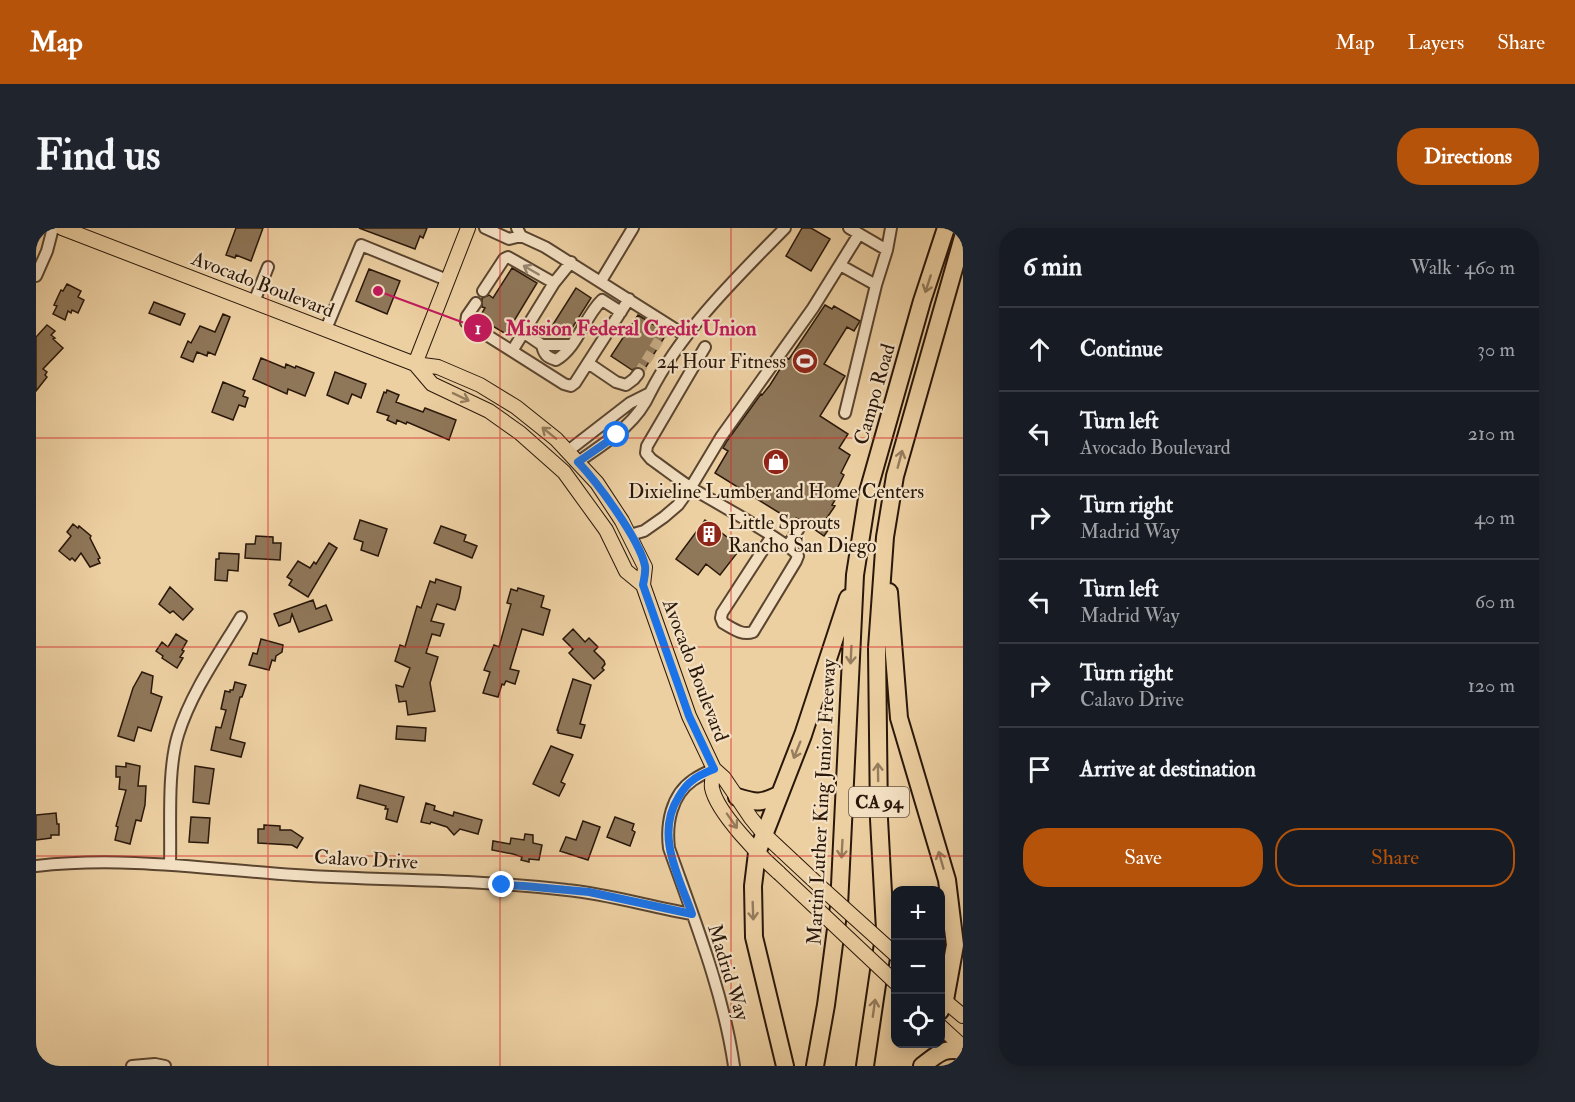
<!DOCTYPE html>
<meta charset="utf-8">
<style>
:root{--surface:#171b24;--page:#20242c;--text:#f1f3f6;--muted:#9ea1a6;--line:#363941;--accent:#b45309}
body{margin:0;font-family:"IM FELL Double Pica",serif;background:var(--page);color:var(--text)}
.controls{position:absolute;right:18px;bottom:18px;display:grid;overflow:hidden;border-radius:12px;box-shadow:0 3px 15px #0003}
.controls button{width:54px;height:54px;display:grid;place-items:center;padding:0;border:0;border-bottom:2px solid var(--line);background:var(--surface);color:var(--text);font:30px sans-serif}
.stop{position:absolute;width:18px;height:18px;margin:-14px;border:4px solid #1a73e8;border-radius:50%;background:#fff}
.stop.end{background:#1a73e8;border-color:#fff;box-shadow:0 2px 6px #0008}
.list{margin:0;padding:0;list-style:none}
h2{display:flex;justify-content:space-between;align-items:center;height:78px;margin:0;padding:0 24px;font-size:26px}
h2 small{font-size:20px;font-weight:400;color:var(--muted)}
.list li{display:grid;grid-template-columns:39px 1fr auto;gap:18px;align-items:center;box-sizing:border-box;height:84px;padding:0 24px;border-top:2px solid var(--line)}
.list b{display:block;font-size:22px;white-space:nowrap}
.list p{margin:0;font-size:20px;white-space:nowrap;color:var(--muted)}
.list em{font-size:20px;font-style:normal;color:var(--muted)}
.actions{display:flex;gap:12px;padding:18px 24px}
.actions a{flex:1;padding:14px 0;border:2px solid var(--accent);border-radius:24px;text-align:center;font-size:21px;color:var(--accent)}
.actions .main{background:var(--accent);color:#fff}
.icon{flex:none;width:33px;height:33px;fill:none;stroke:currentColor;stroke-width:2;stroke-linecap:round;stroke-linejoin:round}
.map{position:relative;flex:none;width:927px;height:838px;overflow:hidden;border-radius:24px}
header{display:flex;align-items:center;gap:36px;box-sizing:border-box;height:84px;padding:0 30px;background:var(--accent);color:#fff}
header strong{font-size:28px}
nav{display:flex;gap:33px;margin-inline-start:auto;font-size:21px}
.intro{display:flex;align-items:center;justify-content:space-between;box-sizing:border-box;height:144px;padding:0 36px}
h1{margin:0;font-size:42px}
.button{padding:15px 27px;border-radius:24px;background:var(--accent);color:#fff;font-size:21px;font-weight:700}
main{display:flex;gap:36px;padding:0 36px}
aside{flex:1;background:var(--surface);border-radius:24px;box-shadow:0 3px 15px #0003}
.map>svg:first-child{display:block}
.building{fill:#8f7759;stroke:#29170a;stroke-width:1.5}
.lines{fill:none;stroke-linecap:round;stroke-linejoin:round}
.minor-tunnel{stroke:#c6ab84;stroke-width:10;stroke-dasharray:10 5;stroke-linecap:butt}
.minor-casing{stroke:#5a4530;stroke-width:14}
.major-casing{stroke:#29170a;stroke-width:16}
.highway-casing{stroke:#29170a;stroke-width:20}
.minor{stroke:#f3e0c3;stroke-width:10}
.major{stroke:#edd0a2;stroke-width:14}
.highway{stroke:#edd0a2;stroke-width:16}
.major-bridge-casing{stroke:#29170a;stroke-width:16;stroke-linecap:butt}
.major-bridge{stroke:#edd0a2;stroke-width:14}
.oneway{stroke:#988670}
.oneway2{stroke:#957d5e}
.route{stroke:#1a73e8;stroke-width:8}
.grid{fill:none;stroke:#d62828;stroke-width:1.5;stroke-opacity:0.55}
.labels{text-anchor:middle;stroke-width:4.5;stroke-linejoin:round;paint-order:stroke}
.shield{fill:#f3e0c3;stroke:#665342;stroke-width:1.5}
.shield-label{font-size:18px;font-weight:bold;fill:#29170a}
.street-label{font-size:20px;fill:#29170a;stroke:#f3e0c3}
.poi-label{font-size:20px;fill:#29170a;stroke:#f3e0c3;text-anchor:end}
.leader{fill:none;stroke:#c2185b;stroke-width:2}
.callout-dot{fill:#c2185b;stroke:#f3e0c3;stroke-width:2}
.mark-label{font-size:18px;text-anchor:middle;font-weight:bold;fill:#fff}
.callout-label{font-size:21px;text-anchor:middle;font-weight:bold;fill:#c2185b;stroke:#f3e0c3;stroke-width:4.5;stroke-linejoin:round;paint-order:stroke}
</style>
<header>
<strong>Map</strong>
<nav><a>Map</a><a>Layers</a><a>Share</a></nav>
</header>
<div class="intro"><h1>Find us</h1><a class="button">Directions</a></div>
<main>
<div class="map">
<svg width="927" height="838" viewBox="0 0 927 838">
<rect width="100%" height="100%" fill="#edd0a2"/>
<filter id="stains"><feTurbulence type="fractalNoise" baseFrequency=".00333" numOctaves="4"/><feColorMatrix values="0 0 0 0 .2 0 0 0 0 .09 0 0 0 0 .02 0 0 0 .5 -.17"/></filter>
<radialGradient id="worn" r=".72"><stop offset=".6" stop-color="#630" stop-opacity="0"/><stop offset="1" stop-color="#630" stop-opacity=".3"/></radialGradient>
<path class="building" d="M200 0H227L215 33 200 27 199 30 190 27Z
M323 0H391L387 10 384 8 379 21Z
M766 0H775L794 11 775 43 750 28Z
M476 40 501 55 470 106 443 90 449 80 446 79V70L453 67 457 70Z
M333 41 364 53 351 86 320 73Z
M31 56 45 63 42 69 48 72 42 85 36 82 35 85 32 83 29 92 17 86 21 78 18 77 25 62 27 63Z
M540 60 555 70 531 108 516 98Z
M118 74 149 86 144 97 113 85Z
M789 77 796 81 798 78 824 93 818 103 811 99 788 136 809 148 784 188 812 206 803 220 814 227 805 245 808 247 799 265 802 267 796 277 799 278 790 291 797 295 788 308 766 293 760 290 758 294 679 245 692 223 687 220 691 213 725 166 726 167 734 157 751 130 753 131Z
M187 86 194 89 179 127 172 124 171 128 161 124 157 134 145 129 152 113 155 115 164 98 179 104Z
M602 87 631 105 608 142 603 139 596 142 575 128Z
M11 97 19 103 15 107 19 110 17 111 27 120 7 141 11 144 9 147 11 149 0 163V109Z
M225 130 249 140 250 136 259 140 260 138 278 145 269 168 252 161 251 166 217 151Z
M299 144 330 156 325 170 316 166 312 176 291 167Z
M187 154 209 163 207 168 212 170 209 179 203 177 197 192 176 184Z
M351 162 363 167 360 174 387 184 389 180 420 192 413 212 371 194 370 196 361 192 360 196 351 192 353 188 341 184 348 164 350 165Z
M324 292 351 301 342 328 325 322 327 314 318 311Z
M669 292 705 320 684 347 670 336 662 347 640 331Z
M37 296 42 300 43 298 55 308 54 310 64 330 62 331 64 335 54 339 45 325 39 333 36 330 34 332 23 323 35 308 31 304Z
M405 298 430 307 428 313 441 318 436 330 398 315Z
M220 308 237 309V315H245L244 332 209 330 210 316H219Z
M293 315 301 320 272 369 253 357 256 352 251 349 262 333 274 340 278 334 280 336Z
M183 325 203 326 202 343 192 342 191 353 179 352 180 331H183Z
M400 351 425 359 423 370 419 382 401 376 395 393 408 396 404 408 396 406 390 425 402 429 394 455 399 483 372 487 370 473 363 474 360 457 367 459 374 440 359 433 364 417 369 419 381 378 385 380 394 353 399 355Z
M134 359 157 381 147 392 137 383 134 385 123 376Z
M482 360 508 368 505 379 514 382 507 407 486 401 474 441 483 443 479 456 470 453 468 457 466 456 462 469 447 465 454 444 448 442 458 417 463 419 475 376 471 375 475 361 481 363Z
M277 372 280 381 290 377 296 392 263 404 256 386 254 394 243 398 238 386Z
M537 401 549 414 553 410 562 419 558 423 568 433 569 436 566 440 568 442 558 451 533 425 537 421 527 411Z
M140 406 151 413 146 422 148 423 144 429 147 430 141 440 126 430 127 428 120 423 126 414 132 419Z
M225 411 247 417 246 424 240 428 239 433 236 432 233 442 213 437 217 425 221 426Z
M106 444 117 448 115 465 126 469 115 503 102 499 98 513 82 508 97 460Z
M537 451 555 457 544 496 549 497 545 510 522 505V502H521Z
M199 454 210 457 206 469H204L194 511 209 515 205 529 175 522 180 499 185 500 190 482 185 481 189 463 194 464V462H197Z
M361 498 390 500 389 513 360 511Z
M515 518 537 527 525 554 529 556 523 568 497 556Z
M90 535 104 538 102 558H110L109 577 105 593 100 592 94 616 79 612 82 599 80 598 90 562 83 561 84 549H80V538L90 539Z
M159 538 178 541 173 576 157 574Z
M324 557 368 569 361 594 350 591 352 581H349L350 578 321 570Z
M390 575 399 578 398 582 417 588 418 584 446 592 442 606 424 601 418 607 411 599 395 594 394 596 385 594Z
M20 585 21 596H23V607H15V610L0 612V587Z
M155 589 174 590 172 615 153 614Z
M579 589 598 596 596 602 599 604 594 618 571 609Z
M547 593 564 599 552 632 524 623 530 609 540 612Z
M228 597 244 598V602H255L267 610 261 620 256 617 222 615V601H228Z
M489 606 497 607V615L506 617 503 632 493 631V634L485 632 486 629 477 626 456 622 457 613 474 616 475 610 488 612Z"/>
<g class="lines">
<path class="minor-tunnel" d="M602 146 629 102"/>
<g class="minor-casing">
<path id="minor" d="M449 0 473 11 485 8 481 0
M485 8 509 19 650 108
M851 22 855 0
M535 34 518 55 476 123 528 156 535 158 539 155 593 71
M804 37 840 57 851 22 813 0
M0 48 11 23 17 0
M565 53 597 0
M447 63 468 31 472 29 518 55
M218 74 232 39
M440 75 431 88 430 94 476 123
M290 101 325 17 411 52
M487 104 506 117C508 127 511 129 520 132 542 119 548 89 566 72L585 84
M506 117H535
M669 119 611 218 610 225 615 231C629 241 643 252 657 261 674 271 757 317 762 328L760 333 717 404C706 408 696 400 687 395L685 390 686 385 736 308
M552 135 580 154 590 157 598 151 602 146
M614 165C646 102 700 50 749 0
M809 185 840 57
M532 223 594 175 614 165C600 197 570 214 542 234
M594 307 608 303 628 289 642 277 655 259 685 209 777 80 823 6
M752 318 763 300
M678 541C671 544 663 548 657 552 635 567 630 596 633 620 658 691 687 763 698 838
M134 636C135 597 131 543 142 507 155 465 182 427 205 389
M0 638C87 628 172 641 259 647 349 653 441 651 531 662 573 666 614 679 656 686
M96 838 119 836 129 838"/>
</g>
<g class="major-casing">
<path id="major" d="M26 0 379 136 402 139 444 157 480 179 520 211 561 255 586 293 609 339 607 357 653 488 678 541 688 550 715 590 728 606 789 663
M379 136 396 156 453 183 484 205 528 244 570 302 590 343 607 357
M379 136 432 0
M678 541C677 547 675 554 676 560 681 585 724 628 743 645
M904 769 927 788
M904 798 927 819"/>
</g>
<g class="highway-casing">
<path id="highway" d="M853 364 863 490 911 652 919 717 909 772 904 783
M701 569C720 575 725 576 744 566
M749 838 718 709 717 658 721 625 767 507 812 370
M779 838 790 777 803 678 819 347 832 264 886 73 910 0
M829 838 849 702 843 591 841 420 849 309 859 248 927 9
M886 838C902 826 907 819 927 823"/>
</g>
<use href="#minor" class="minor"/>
<use href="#major" class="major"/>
<use href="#highway" class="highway"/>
<g class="major-bridge-casing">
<path id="major-bridge" d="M743 645 860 755
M789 663 860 727"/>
</g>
<use href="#major-bridge" class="major-bridge"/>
</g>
<defs><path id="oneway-shaft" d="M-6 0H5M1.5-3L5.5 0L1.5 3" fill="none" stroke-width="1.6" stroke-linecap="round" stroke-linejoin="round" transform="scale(1.5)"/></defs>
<use class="oneway" href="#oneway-shaft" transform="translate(495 42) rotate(-150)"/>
<g class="oneway2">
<use href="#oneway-shaft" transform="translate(892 56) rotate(108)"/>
<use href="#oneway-shaft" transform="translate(425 169) rotate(26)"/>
<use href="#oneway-shaft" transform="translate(513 205) rotate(-141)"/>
<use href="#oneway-shaft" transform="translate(864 231) rotate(-75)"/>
<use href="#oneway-shaft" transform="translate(815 427) rotate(93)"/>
<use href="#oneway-shaft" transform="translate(761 522) rotate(112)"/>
<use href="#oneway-shaft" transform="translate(842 544) rotate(-91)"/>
<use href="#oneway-shaft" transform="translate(696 593) rotate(55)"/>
<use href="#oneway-shaft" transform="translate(806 621) rotate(93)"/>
<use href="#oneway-shaft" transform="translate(905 632) rotate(-106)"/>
<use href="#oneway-shaft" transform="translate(717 683) rotate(88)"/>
<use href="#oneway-shaft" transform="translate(838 780) rotate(-82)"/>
</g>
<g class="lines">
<path class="route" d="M466 657 488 658 553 664 656 686C643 649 619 607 642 570 646 563 651 556 657 552 663 547 671 544 678 541L653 488 607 357C608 351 610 344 609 338 604 312 561 254 542 234L581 207"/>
</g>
<path class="grid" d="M232 0V838M464 0V838M695 0V838M0 210H927M0 419H927M0 628H927"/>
<defs>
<g id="stadium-disc" transform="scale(1.35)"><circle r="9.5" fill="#8f2418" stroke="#f3e0c3"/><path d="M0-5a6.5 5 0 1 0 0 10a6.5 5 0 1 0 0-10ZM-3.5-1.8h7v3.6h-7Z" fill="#fff"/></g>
<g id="shop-disc" transform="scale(1.35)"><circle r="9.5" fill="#8f2418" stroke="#f3e0c3"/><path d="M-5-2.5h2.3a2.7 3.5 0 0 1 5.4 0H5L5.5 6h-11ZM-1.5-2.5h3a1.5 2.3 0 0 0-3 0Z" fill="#fff"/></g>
<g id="building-disc" transform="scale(1.35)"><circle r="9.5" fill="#8f2418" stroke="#f3e0c3"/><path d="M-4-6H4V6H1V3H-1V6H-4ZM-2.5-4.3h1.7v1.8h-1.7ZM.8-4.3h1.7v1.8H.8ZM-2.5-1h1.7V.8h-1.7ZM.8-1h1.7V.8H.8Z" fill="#fff"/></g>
</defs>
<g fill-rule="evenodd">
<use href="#stadium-disc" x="769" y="133"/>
<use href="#shop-disc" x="740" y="234"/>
<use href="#building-disc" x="673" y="306"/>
</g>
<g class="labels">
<rect class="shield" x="813" y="559" width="60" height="30" rx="4.5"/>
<g class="shield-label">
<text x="843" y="580">CA 94</text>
</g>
<g class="street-label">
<text transform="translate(227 56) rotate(21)" y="7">Avocado Boulevard</text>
<text transform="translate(838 166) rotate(-74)" y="7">Campo Road</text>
<text transform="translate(660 442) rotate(69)" y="7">Avocado Boulevard</text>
<text transform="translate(785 574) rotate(-87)" y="7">Martin Luther King Junior Freeway</text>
<text transform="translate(330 631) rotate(3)" y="7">Calavo Drive</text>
<text transform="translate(693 744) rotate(73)" y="7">Madrid Way</text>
</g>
<g class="poi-label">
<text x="750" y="140">24 Hour Fitness</text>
<text x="740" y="270" text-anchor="middle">Dixieline Lumber and Home Centers</text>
<text x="692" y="301" text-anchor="start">Little Sprouts<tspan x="692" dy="23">Rancho San Diego</tspan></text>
</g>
</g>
<path class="leader" d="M342 63L442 100"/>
<g class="callout-dot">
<circle cx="342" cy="63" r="6"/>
<circle cx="442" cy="100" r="15"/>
</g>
<g class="mark-label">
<text x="442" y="106">1</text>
</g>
<g class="callout-label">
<text x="595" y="107">Mission Federal Credit Union</text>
</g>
<rect width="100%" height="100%" filter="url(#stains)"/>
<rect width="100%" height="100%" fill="url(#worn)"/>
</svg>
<div class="controls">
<button>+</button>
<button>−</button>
<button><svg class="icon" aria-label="locate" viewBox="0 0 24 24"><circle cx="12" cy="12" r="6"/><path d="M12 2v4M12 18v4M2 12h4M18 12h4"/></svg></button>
</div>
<div class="stop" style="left:581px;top:207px"></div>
<div class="stop end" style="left:466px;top:657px"></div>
</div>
<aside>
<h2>6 min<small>Walk · 460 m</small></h2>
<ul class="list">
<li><svg class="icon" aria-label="ahead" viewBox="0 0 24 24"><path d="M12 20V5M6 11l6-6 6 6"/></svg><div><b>Continue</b></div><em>30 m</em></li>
<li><svg class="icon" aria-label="left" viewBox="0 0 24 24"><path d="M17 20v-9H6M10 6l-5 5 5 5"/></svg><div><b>Turn left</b><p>Avocado Boulevard</p></div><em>210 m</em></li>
<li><svg class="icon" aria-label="right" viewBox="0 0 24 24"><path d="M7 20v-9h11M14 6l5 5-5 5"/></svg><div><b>Turn right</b><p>Madrid Way</p></div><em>40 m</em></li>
<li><svg class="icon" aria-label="left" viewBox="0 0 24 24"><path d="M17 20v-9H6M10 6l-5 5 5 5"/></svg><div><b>Turn left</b><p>Madrid Way</p></div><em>60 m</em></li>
<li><svg class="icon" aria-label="right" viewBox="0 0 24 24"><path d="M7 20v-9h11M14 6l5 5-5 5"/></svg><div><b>Turn right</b><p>Calavo Drive</p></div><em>120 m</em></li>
<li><svg class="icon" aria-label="arrive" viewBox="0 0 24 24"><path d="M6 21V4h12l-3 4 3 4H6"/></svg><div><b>Arrive at destination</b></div></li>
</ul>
<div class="actions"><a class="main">Save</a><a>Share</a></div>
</aside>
</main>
